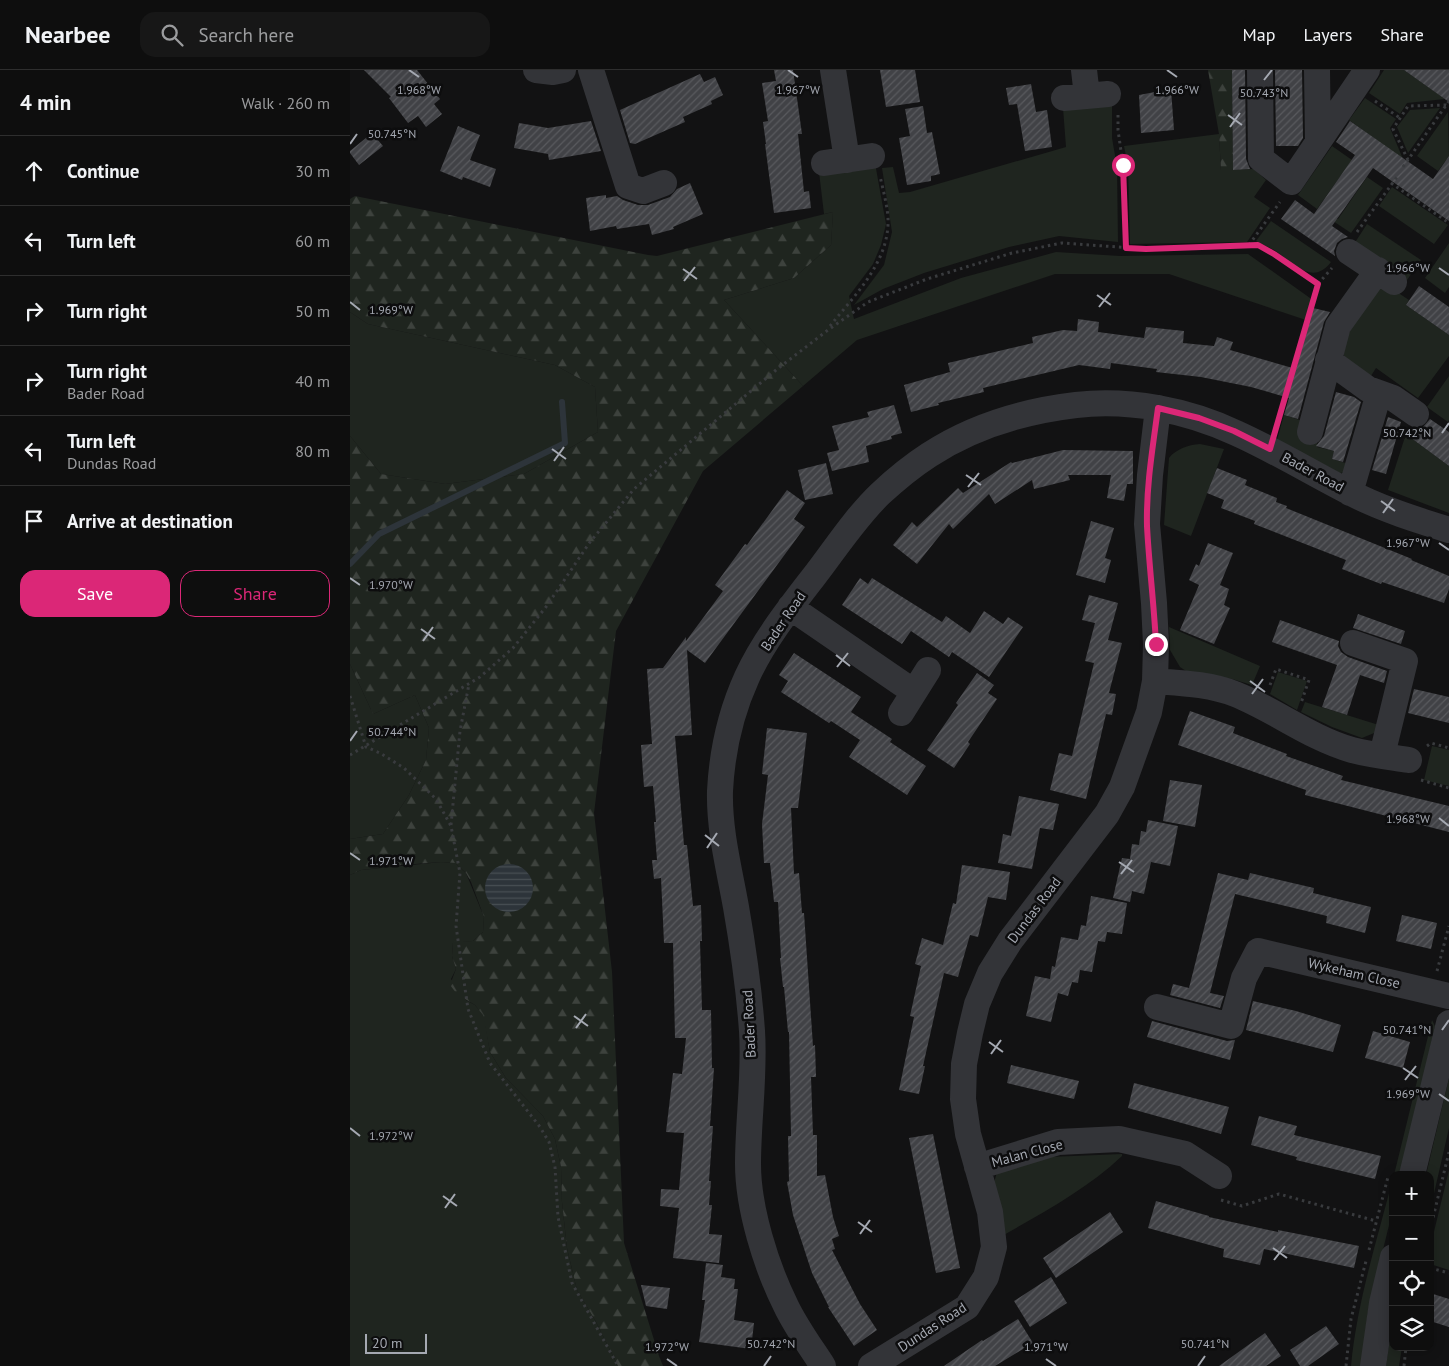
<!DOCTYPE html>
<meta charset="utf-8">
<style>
:root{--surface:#0e0e0e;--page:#171717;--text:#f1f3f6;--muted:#9b9c9e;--line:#2e2e2e;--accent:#db2777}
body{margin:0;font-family:"PT Sans",sans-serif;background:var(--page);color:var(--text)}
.controls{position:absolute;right:15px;bottom:15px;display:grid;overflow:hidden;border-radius:10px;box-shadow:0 2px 12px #0003}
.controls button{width:45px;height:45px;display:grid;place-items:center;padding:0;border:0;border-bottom:1px solid var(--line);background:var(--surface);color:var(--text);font:25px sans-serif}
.scale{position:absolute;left:15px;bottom:12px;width:62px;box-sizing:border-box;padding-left:5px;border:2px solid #a5a9b2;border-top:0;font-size:14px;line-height:18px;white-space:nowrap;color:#a5a9b2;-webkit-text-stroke:4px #0d0d0e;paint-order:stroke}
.stop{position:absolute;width:15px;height:15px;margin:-11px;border:4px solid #db2777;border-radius:50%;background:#fff}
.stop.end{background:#db2777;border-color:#fff;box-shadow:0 1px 5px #0008}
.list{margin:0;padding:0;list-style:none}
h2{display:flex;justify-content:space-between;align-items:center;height:65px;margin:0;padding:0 20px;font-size:21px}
h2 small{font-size:16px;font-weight:400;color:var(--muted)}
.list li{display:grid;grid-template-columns:32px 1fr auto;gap:15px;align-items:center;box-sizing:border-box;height:70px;padding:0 20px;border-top:1px solid var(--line)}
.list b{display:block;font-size:19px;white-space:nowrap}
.list p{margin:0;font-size:16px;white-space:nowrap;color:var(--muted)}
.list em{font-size:16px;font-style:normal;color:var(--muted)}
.actions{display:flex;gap:10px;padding:15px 20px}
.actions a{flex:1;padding:11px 0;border:1px solid var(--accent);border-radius:15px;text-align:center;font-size:18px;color:var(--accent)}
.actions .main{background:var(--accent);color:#fff}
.icon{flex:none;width:28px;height:28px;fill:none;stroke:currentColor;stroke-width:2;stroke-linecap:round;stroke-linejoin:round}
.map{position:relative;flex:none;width:1099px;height:1296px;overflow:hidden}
header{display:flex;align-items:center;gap:30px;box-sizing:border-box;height:70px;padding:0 25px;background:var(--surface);border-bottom:1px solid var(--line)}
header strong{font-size:24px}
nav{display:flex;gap:28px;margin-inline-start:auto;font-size:18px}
.search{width:350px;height:45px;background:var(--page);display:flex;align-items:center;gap:12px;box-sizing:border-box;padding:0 18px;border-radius:15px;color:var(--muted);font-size:19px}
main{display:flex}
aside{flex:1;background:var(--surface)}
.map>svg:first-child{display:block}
.green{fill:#1f251f}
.forest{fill:url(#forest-firs)}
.water{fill:url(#water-rules)}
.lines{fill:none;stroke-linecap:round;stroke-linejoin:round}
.stream{stroke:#2d343a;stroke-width:6}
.building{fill:url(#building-hatch)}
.path{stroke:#393b3e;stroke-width:3;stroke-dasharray:2.5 4;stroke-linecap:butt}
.minor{stroke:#333438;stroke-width:26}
.route{stroke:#db2777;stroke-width:6}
.ticks{fill:none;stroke:#a5a9b2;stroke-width:2}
.labels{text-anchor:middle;stroke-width:5;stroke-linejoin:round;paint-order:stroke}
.street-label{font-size:14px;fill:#a5a9b2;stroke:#0d0d0e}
.ticks-label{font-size:12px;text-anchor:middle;fill:#a5a9b2;stroke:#0d0d0e;stroke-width:5;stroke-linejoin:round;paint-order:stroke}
</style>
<header>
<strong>Nearbee</strong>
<div class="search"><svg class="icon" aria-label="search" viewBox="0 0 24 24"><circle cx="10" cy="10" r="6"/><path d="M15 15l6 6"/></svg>Search here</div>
<nav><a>Map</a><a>Layers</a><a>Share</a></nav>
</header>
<main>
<aside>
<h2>4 min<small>Walk · 260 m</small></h2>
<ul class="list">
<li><svg class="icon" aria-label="ahead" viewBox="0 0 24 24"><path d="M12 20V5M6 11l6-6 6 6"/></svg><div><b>Continue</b></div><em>30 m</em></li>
<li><svg class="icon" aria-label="left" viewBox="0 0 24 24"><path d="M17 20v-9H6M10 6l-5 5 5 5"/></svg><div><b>Turn left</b></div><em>60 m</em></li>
<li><svg class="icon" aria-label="right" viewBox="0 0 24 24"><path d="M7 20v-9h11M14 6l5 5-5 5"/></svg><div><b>Turn right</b></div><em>50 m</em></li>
<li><svg class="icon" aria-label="right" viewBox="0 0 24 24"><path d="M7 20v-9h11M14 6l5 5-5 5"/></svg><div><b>Turn right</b><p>Bader Road</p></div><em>40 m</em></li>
<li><svg class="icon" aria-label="left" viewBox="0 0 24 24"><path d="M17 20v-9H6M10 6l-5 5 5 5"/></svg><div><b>Turn left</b><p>Dundas Road</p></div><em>80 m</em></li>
<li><svg class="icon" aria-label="arrive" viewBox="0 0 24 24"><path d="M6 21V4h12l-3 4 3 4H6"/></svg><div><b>Arrive at destination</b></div></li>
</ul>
<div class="actions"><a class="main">Save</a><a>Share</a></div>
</aside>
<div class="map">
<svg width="1099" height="1296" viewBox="0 0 1099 1296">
<defs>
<pattern id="forest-firs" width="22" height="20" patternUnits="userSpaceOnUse" patternTransform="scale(1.25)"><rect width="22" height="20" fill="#1f251f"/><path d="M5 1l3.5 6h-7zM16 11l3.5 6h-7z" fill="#3d423d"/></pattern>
<pattern id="water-rules" width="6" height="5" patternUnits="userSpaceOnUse" patternTransform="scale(1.25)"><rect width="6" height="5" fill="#2d343a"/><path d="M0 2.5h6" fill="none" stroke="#484f54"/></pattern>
<pattern id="building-hatch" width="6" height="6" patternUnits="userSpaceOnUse" patternTransform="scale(1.25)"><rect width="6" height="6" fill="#414246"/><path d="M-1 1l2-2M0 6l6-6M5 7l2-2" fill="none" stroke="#595a5e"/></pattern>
</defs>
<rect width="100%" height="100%" fill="#121213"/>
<path class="green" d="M1034 0H1054L1095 29 1057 33 1050 44 1019 23Z
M1015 28 1046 49 1040 58 1053 89 999 50Z
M762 35V68L767 97 768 172 709 166 659 177 574 203 533 219 504 235 534 195 542 162 532 98 543 97 549 123 560 122 716 77 713 38Z
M1090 38 1058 83 1047 57 1060 40Z
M1098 42 1099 86 1088 101 1067 86Z
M869 64 871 100 904 99 916 110 904 127 920 138 897 172 780 174 778 96 774 76Z
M982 76 1002 90 967 139 948 125Z
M525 93 536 154 531 175 523 194 499 226 504 249 611 208 706 182 770 186 898 184 960 228 963 238 959 251 819 204H705L507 270 453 316 374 230 444 208 481 175 483 142 474 144 469 102Z
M1017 107 1033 118 1001 163 977 147 988 149Z
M1042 117 1098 155 1084 174 1029 136Z
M921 151 981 192C962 217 943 192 924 180 918 177 912 174 906 171Z
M1017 154 1071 190 1057 210 1004 174Z
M1099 173V217L1095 223 1075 208Z
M1029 217 1041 218 1059 230 1056 235 1099 265V286L1068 328 1026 298 1019 309C1012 303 999 296 995 289 987 271 1019 231 1029 217Z
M0 242 18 254 205 295 245 317 248 362 174 404 95 414 31 404 0 366Z
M1099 306V350L1098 352 1077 337Z
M934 345 953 351 949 367 967 373V377L984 381 982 389 999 394 995 402 990 403 927 370Z
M1057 365 1099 396V443L1038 420 1054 370Z
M850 374 874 379 841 466 814 455 819 388C826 379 838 375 850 374Z
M819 557 910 596 902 615 882 609 839 603 830 597 820 580Z
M0 594 23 644 65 625 79 658 76 690 59 725 33 764 0 769Z
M928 602 957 611 947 640 920 624Z
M955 632 1032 656 1029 661 1012 668 982 657 951 642Z
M1082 676 1099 680V716L1074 710Z
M91 792 105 793 116 803 134 847 133 862 123 871 103 873 102 886 106 899 101 909 116 930 125 935 134 946 140 982 156 1008 193 1046 205 1069 211 1097 212 1132 217 1178 227 1220 245 1250 268 1296H0V805L11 800Z
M1082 950 1085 956 1051 1105H1044Z
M1099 1008V1058L1080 1141V1105H1076Z
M772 1084V1086C737 1119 694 1142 652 1166L642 1120 647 1102 699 1087Z
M1099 1100V1200L1080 1194V1178Z
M1043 1108V1139L1018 1241 1011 1296H1001C1007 1232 1027 1170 1043 1108Z
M1043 1243V1277H1052L1049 1296H1036Z"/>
<path class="forest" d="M858 0H882L883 100H871L869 64Z
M5 126 298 185 307 186 483 142 481 175 444 208 374 230 453 316 353 401 266 561 244 743 262 902 274 1173 309 1286 313 1296H268L245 1250 227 1220 217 1178 212 1132 211 1097 205 1069 193 1046 156 1008 140 982 133 945 125 935 107 924 100 915 106 899 102 886 103 872 123 871 133 862 134 847 121 812 116 803 105 793 91 792 52 795 11 800 0 805V769L33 764 59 725 76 690 79 658 65 625 23 644 0 594V366L31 404 95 414 174 404 248 362 245 317 205 295 18 254 0 242V129Z"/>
<path class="water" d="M135 818a24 24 0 1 1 48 0a24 24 0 1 1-48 0Z"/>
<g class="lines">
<path class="stream" d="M0 494 29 464 215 373 212 332"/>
</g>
<path class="building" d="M14 0H67L90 29 84 34 92 44 76 57 68 46 58 53 39 28 41 27Z
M424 0H443L452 64H448L454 122 459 121 461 138 424 143 415 74H416L413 52 418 51 412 13 426 11Z
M530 0H565L570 32 536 37Z
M882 0H895L896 89 900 99 883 100Z
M925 0H952L953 68 948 76H926Z
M1054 0H1099V32Z
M350 4 354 12 365 7 373 25 361 31 362 34 333 47 335 52 285 74 280 73 270 40Z
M681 14 686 42 697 40 702 77 675 81 667 34 659 35 656 18Z
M821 19 824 60 791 63 789 25Z
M573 36 577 63 582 62 590 104 581 106V111L557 115 549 68 560 66 555 39Z
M241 51 251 81 199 90 198 84 164 78 169 53 198 58Z
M1000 51 1083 109 1099 86V151L1023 98 982 156 998 167 992 169 987 173 984 181 985 186 931 149 945 130 964 144 1005 85 986 72Z
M108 56 130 65 120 90 146 99 140 117 113 107 112 110 90 101Z
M22 63 33 76 9 95 0 83V81Z
M340 113 353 144 323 157 324 159 302 165 299 154 267 159 266 156 240 161 236 128 256 125V128L267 126 273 130 288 135H298L320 127 327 119Z
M1069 216 1099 237V265L1056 235Z
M963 238 980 242 974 252 948 349 934 345 939 328 901 317 851 307 806 302 807 299 761 293 760 299 729 295 633 318 634 322 588 333 589 335 561 342 554 315 600 302 598 293 683 273 682 267 713 260 727 261 728 249 749 252 748 262 794 268 796 257 834 261 833 273 864 276 867 267 883 272 880 280 946 299Z
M986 322 1004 327 1011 332 993 392 982 389 984 381 966 376 974 366Z
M544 335 552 363 541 366 542 369 516 376 519 392 482 401 477 383 489 380 482 356 519 347 517 342Z
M1038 347 1051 352 1036 404 1022 400Z
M1080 349 1099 362V396L1057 365 1062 358 1073 357Z
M713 380 783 381V414H777L774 431 757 428 761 405H718L720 410 684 419 682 410 645 434 639 424 603 459 599 454 567 494 543 475 562 452 567 457 608 418 613 423 661 392 662 393Z
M476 393 483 424 455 430 448 400Z
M867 398 897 410 895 415 927 428 926 432 937 436 936 438 1062 489 1061 490 1099 506V519L1094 533 1032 512 1031 514 992 499 996 490 904 454 905 451 871 438 874 430 857 423Z
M437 420 455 433 444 449 455 457 355 593 337 580 342 665 325 666 334 775H337L343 836 351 835 352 871H350L352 940H361L362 998H364L360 1056H363L359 1111H361L359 1135H362L359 1164 372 1165 369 1193 323 1188 329 1138 310 1136 311 1119 329 1120 334 1063 316 1062 323 1003 332 1004 336 968H325L323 873H314L311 808 304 809 302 790H307L304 752H306L303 716 294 717 291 675 302 674 297 599 313 598 336 567V571L373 521 365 515 395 474 397 475Z
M741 451 764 458 755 488 761 490 755 513 726 505Z
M858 473 883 483 870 515 879 519 874 535 880 538 864 574 830 560 849 515 839 510 846 494 849 496Z
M510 508 518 514 522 508 592 552 596 546 620 563 634 541 653 554 658 547 673 557 639 607 602 582 599 587 561 561 552 574 492 535Z
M739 525 768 533 758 570 772 573 759 623 766 624 762 645 756 644 736 729 700 720 709 683 722 686 744 593 735 591 745 553 732 550Z
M1008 544 1055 561 1051 574 1003 558Z
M930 550 989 571 988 576 991 582 998 587 1037 601 1034 613 1010 605 997 645 972 637 987 595 922 572Z
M444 583 511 627 501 642 542 669 540 672 576 696 557 725 499 687 510 670 481 651 479 653 431 622 438 611 429 605Z
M627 603 644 615 638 623 647 629 618 672 620 674 604 698 577 680 608 635 606 633Z
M1064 619 1099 627V653L1058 643Z
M840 641 885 657 883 663 937 684 936 686 993 706 991 710 1099 736V762L955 725 956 720 950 718 828 675Z
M417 658 457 663 448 738H441L444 804 449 803 452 843H454L463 976 465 975 466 1007H461L463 1065H467V1106L475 1105 483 1147 489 1166 482 1169 485 1179 482 1180 510 1234 527 1260 504 1276 478 1237H479L462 1203 443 1145 437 1112 439 1111 438 1066H441L439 962H438L434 917H433L430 888H431L428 832H424L420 793H414L412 754 418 705 412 704Z
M820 710 852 715 845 757 813 751Z
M669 726 709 734 703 760 690 758 682 799 648 793 653 764 661 766Z
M798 750 828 756 820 796 801 792 794 824 782 821 780 832 763 828 772 788 780 789 782 774 789 775 791 761 796 762Z
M612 795 660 802 656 830 638 827 628 867 620 865 608 907 594 903 573 996H575L569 1024 549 1020 564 947 560 946 571 896 565 894 572 868 593 875 603 833 606 834Z
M868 803 898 810 900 803 964 818 963 823 1021 837 1015 863 976 853 977 846 885 824 860 923 874 926 870 938 820 925 823 914 839 918Z
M741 826 777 833 772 864 757 862 755 872 748 871 742 902 730 900 728 913 722 912 718 926 708 923 701 952 676 946 685 906 700 909 702 896 705 897 711 867 728 870 731 855 736 856Z
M1052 845 1087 853 1081 879 1046 871Z
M903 931 946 941 991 955 983 982 896 960Z
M802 951 877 971 885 970 880 990 797 967Z
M1023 961 1060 972 1053 998 1015 988Z
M661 995 729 1011 724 1029 657 1013Z
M784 1013 879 1037 871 1064 778 1038Z
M909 1046 947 1056 944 1065 1031 1086 1025 1109 946 1090 947 1087 901 1075Z
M583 1064 610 1198 586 1203 559 1068Z
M806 1131 859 1146V1147L928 1162V1160L1009 1176 1004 1198 914 1179 910 1195 873 1187 874 1179 798 1158Z
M760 1142 773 1162 706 1208 693 1188Z
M356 1193 373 1195 371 1207 385 1209 384 1219H388L384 1250 404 1253 401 1279 349 1272 355 1230H352Z
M701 1207 717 1233 680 1257 664 1231Z
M291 1215 320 1218 317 1239 296 1236Z
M1080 1223 1099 1229V1257L1080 1251Z
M668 1249 683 1273 645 1296H594L632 1270 633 1271Z
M976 1256 989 1274 958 1296H950L940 1280Z
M915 1263 931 1286 916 1296H869Z"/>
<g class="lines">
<path class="path" d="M1025 31 1050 48
M768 45V60L773 95 776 178
M1058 90 1043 59 1058 36 1096 35 1099 37
M1053 97 1099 31
M1041 113 1099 153
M1007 162 1047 107
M899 175 930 132
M968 214 982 198
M480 256C504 226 536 195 538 155 539 141 533 120 530 106
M920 615 926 599 959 610 951 633
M0 626 16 677 30 683 54 698 86 729 101 756 110 803 106 856 118 939 140 993 190 1057 199 1072 205 1097 208 1147 222 1213 268 1296
M1077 676 1081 673 1099 678
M0 685 130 607 163 578 196 537 240 472 284 419 426 300 478 260 518 232 577 209 662 183 712 173 796 179 907 175 924 184 968 214 926 357
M1071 710 1099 718
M101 755 110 661 119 614
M1087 901 1099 856
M871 1130 892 1136 929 1124 1026 1151
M1080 1160 1099 1082
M1019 1180 1038 1107
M1080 1198 1099 1203
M996 1296 1001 1249 1016 1191
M1054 1296 1056 1277"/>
<path class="minor" d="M186 0 203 2 213 0
M241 0 278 116 293 121 314 113
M483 0 497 90
M734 0 737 26
M910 0 911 89 941 112 1017 0
M967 0 968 72
M714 28 758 24
M474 93 522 86
M999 182 1044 212
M978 290 1018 319 1043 328 1066 344
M960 362 988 256 1028 200
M1000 423 1029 323
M440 537 564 622
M1003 573 1055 591 1032 685
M805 611C831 613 860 614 885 624 925 640 960 668 1002 680 1021 685 1040 687 1059 690
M551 643 578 600
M807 937 881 956 894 908 908 881 1099 926
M627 1097 708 1072 769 1069 835 1084 869 1106
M1062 1105 1099 953
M473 1296C460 1276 446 1257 436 1236 416 1196 398 1138 398 1094 398 1050 405 1005 402 961 399 919 393 877 386 837 379 798 369 760 370 721 372 682 381 642 397 607 413 572 438 540 462 509 484 481 504 449 530 424 545 410 562 396 579 385 622 357 675 341 726 335 780 329 837 340 886 363 924 380 960 402 997 421 1029 438 1064 449 1099 460
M521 1296 617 1237 636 1207 644 1177 640 1142 618 1064 613 1029 614 994 620 963 627 934 640 903 660 871 757 744 772 717 799 642 805 611 806 574 804 533 797 454 800 405 808 338
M1023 1296 1032 1233 1043 1187"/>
</g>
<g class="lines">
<path class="route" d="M773 95 776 178 796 179 908 175 924 184 968 214 920 379 884 361 849 348 808 338C803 376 796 416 797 456 799 495 804 534 806 574"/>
</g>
<path class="ticks" d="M59 0 69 7M438 0 448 7M817 0 827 7M914 10 922 0M878 45 892 55M880 57 890 43M0 74 7 64M1089 198 1099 205M333 199 347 209M334 211 345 197M747 225 761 235M0 232 10 240M749 237 760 223M1092 363 1099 353M202 379 216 389M204 391 214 377M616 405 631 415M618 417 629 403M1031 431 1045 441M1033 443 1043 429M1089 473 1099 480M0 508 10 515M71 559 85 569M73 571 83 557M486 585 500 596M487 597 498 583M900 611 915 622M902 624 913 609M0 671 7 661M1089 748 1099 756M355 765 369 776M357 778 367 763M0 783 10 790M769 792 784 802M771 804 782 790M224 946 238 956M226 958 236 944M1092 960 1099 950M639 972 653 982M641 984 651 970M1053 998 1068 1008M1055 1010 1066 996M1089 1024 1099 1031M0 1058 10 1066M93 1126 107 1136M95 1138 105 1124M508 1152 522 1162M510 1164 520 1150M923 1178 937 1188M924 1190 935 1176M317 1289 327 1296M696 1289 706 1296M414 1296 421 1286M848 1296 855 1286"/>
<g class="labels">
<g class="street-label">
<text transform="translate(963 402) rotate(28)" y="5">Bader Road</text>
<text transform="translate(433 551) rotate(-56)" y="5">Bader Road</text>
<text transform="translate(684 840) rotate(-53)" y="5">Dundas Road</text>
<text transform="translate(1004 903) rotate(13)" y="5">Wykeham Close</text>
<text transform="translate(399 954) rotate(-93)" y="5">Bader Road</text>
<text transform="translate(677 1083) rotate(-15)" y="5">Malan Close</text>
<text transform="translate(582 1257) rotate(-33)" y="5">Dundas Road</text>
</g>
</g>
<g class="ticks-label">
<text x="448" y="24">1.967°W</text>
<text x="827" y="24">1.966°W</text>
<text x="69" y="24">1.968°W</text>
<text x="914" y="27">50.743°N</text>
<text x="42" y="68">50.745°N</text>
<text x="1058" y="202">1.966°W</text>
<text x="41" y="244">1.969°W</text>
<text x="1057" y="367">50.742°N</text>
<text x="1058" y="477">1.967°W</text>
<text x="41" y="519">1.970°W</text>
<text x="42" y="666">50.744°N</text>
<text x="1058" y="753">1.968°W</text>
<text x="41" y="795">1.971°W</text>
<text x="1057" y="964">50.741°N</text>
<text x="1058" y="1028">1.969°W</text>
<text x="41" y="1070">1.972°W</text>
<text x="421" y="1278">50.742°N</text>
<text x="855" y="1278">50.741°N</text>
<text x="317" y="1281">1.972°W</text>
<text x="696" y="1281">1.971°W</text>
</g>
</svg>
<div class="controls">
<button>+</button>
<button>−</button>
<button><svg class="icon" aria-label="locate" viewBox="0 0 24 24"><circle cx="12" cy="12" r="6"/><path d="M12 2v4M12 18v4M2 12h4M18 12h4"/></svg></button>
<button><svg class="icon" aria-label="layers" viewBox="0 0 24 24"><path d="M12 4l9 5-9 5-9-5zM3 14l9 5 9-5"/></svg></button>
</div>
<div class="scale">20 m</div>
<div class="stop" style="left:773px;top:95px"></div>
<div class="stop end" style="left:806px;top:574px"></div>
</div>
</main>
